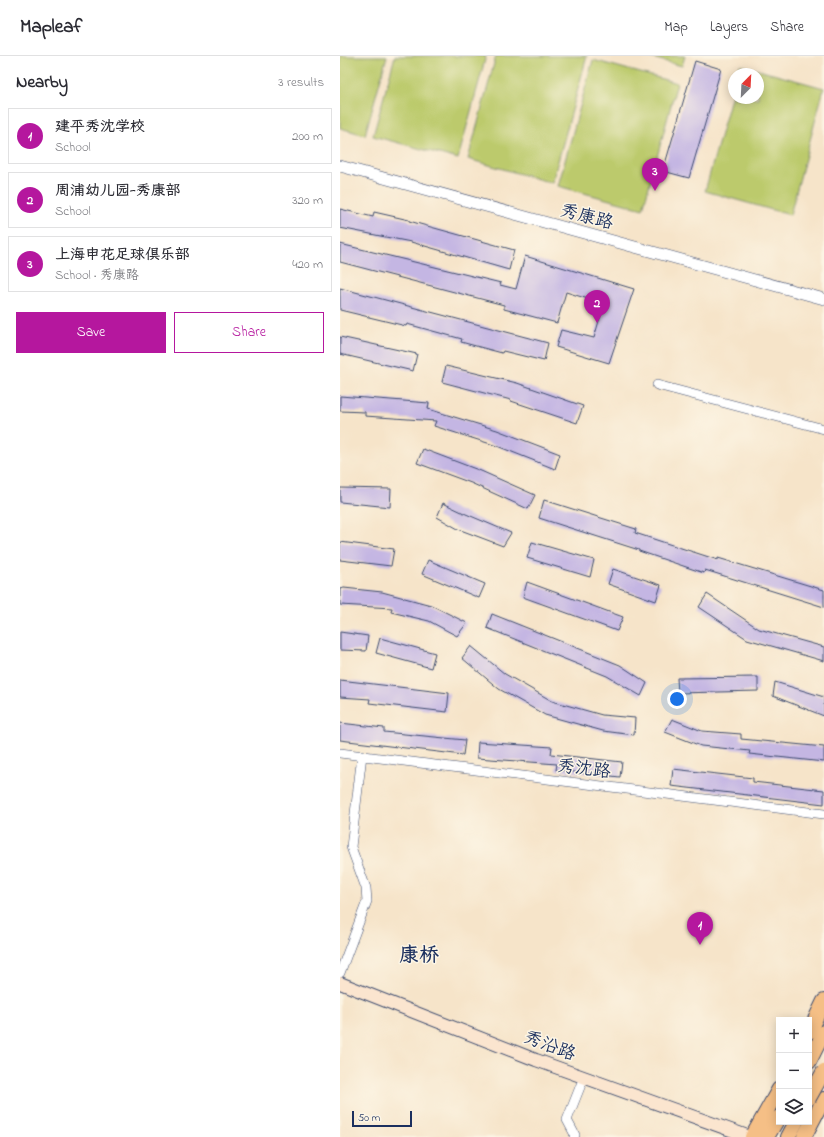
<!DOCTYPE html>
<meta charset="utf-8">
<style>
:root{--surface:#fff;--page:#f2f2f3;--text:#2b2b33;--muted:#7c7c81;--line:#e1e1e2;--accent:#b5179e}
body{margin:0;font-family:"Indie Flower","LXGW WenKai TC",sans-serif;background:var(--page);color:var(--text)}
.controls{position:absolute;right:12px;bottom:12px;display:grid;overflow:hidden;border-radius:0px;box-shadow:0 2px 10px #0003}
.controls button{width:36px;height:36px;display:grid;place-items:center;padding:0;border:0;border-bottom:1px solid var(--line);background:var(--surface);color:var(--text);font:20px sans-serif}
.compass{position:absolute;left:388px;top:12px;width:36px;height:36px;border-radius:50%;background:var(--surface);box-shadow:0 2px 10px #0003;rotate:24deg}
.scale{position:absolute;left:12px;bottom:10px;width:60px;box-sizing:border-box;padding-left:4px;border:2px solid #1b2f5e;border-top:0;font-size:11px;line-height:14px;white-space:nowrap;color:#1b2f5e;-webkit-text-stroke:3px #fcf5e5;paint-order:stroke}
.you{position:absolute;left:337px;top:643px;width:14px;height:14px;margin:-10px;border:3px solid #fff;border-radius:50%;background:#1a73e8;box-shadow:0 0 0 6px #1a73e833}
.badge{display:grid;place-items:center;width:26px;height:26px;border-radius:50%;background:var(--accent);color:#fff;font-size:13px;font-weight:700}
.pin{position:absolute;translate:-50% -33px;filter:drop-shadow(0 1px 2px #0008)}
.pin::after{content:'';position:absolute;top:21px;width:14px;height:12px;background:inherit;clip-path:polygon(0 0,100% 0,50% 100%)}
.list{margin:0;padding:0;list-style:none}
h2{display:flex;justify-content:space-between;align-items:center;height:52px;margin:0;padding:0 16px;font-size:17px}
h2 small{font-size:13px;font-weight:400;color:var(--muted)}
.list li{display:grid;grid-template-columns:26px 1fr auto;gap:12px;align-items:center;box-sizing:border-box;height:56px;margin:0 8px 8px;padding:0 8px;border:1px solid var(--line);border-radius:0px}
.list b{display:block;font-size:15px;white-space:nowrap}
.list p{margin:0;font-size:13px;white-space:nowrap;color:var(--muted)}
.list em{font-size:13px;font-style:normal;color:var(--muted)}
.actions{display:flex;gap:8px;padding:12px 16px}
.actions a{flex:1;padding:9px 0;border:1px solid var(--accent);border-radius:0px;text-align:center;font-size:14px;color:var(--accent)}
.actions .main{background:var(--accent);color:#fff}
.icon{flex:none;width:22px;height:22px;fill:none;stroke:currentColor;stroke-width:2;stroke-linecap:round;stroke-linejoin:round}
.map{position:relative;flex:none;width:484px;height:1081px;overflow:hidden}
header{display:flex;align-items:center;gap:24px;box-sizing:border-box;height:56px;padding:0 20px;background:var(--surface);border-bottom:1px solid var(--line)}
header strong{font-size:19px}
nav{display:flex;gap:22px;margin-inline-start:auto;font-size:14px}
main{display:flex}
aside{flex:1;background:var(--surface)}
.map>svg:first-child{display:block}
.green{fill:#bcca6c;stroke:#6c7c65}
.building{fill:#c4b6e3}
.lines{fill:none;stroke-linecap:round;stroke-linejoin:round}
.minor-casing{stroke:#3c4a6e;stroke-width:10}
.tertiary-casing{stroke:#3c4a6e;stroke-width:12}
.secondary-casing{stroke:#3c4a6e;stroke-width:14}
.primary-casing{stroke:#3c4a6e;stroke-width:16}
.minor{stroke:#fff;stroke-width:9}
.tertiary{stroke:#fff;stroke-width:11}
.secondary{stroke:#fbe5cf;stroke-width:12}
.primary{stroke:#f5bf86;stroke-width:14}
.primary-bridge-casing{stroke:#3c4a6e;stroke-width:16;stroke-linecap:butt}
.primary-bridge{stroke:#f5bf86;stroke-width:14}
.labels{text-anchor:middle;stroke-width:3;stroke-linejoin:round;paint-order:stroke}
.street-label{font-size:18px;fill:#1b2f5e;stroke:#fcf5e5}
.quarter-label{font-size:20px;font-weight:bold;fill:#1b2f5e;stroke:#fcf5e5}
</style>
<header>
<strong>Mapleaf</strong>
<nav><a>Map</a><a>Layers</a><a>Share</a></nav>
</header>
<main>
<aside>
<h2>Nearby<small>3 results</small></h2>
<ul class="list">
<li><span class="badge">1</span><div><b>建平秀沈学校</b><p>School</p></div><em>200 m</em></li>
<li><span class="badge">2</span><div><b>周浦幼儿园-秀康部</b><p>School</p></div><em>320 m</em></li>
<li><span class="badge">3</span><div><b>上海申花足球俱乐部</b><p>School · 秀康路</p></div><em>420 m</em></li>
</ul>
<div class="actions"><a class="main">Save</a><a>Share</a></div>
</aside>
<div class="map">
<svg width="484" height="1081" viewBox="0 0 484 1081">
<rect width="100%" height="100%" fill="#fcf5e5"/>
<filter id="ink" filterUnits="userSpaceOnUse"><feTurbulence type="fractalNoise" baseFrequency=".025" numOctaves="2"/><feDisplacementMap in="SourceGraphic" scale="8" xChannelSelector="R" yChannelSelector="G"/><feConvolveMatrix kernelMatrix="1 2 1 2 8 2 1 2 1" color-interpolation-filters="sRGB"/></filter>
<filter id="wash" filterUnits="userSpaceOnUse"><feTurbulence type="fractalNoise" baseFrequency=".012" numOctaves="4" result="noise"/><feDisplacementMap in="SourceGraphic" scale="16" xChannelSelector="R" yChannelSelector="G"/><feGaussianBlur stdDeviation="0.9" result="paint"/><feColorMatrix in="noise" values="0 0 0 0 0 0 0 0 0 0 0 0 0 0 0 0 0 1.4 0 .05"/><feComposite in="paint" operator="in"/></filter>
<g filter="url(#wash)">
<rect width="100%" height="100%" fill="#f6e4c9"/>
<path class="green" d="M0 0H47L25 79 0 72Z
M55 0H146L118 103 33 80Z
M156 0H247L212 127 128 103Z
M305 0H345L342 10Z
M253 4 337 27 303 153 218 130Z
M400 9 484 32 450 159 365 135 394 31V42H418V18H397Z"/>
<g id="blocks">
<path class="building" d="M355 5 381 13 349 122 323 115Z
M0 153 33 161 34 156 69 164V165L174 194 169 214 71 186 0 172Z
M0 188 161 227 160 229 176 233 185 200 294 233 269 307 216 291 221 274 254 282 264 248 226 236 217 267 164 253V249L0 206Z
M0 232 208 287 204 305 163 295 162 297 121 286 122 283 67 268 66 270 0 254Z
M0 281 77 298 73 315 0 298Z
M106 310 177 327 243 350 237 367 171 345V344L102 326Z
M0 340 89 347 88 353 157 374 220 398 215 413 157 390 94 370 96 365 25 360V356L0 355Z
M83 393 141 415 195 439 188 453 131 427 77 407Z
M0 432 51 433 50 451 0 446Z
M204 444 296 473 295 477 378 504V502L484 534V551L365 514 364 517 299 495V494L199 462Z
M103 447 126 458 171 477 163 490 118 473 97 461Z
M0 486 54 493 51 510 0 504Z
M192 486 254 504 250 521 187 502Z
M88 504 145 528 139 542 82 518Z
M273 513 321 529 316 545 268 528Z
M187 526 283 561 277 575 183 541Z
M4 532 42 536 91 549 127 567 117 580 89 565 51 556 52 552 0 549V533Z
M367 538 419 573 484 591V605L407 583 359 551Z
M152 558 280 609 307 627 301 640 267 620 147 572Z
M0 576 28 580 26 595 0 594Z
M40 582 95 597 91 612 36 597Z
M131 590 165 618 212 645 262 659 295 662 294 679 263 675 205 659 159 633 122 602Z
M418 621V635L338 637 337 622Z
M0 624 109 637 107 656 29 647 30 643 0 641Z
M435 626 484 641V660L433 640Z
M332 663 362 675 401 678V683L484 691V706L409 698 410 695 361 690 325 676Z
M0 667 44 672V676L125 684 123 699 0 684Z
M138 686 212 691 211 698 282 706 280 721 216 714 217 708 137 702Z
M333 713 413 722V726L484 734V748L331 730Z"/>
</g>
</g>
<g filter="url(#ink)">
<use href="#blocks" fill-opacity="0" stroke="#3c4a6e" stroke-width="1"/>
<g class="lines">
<g class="minor-casing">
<path id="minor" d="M317 329 484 373
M0 697 484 758
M0 917 27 845 26 832 11 791 22 699
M234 1081 235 1079 227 1064 244 1021"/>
</g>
<g class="tertiary-casing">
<path id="tertiary" d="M0 110 484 243"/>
</g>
<g class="secondary-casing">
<path id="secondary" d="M0 927 196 1004 410 1081"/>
</g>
<g class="primary-casing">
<path id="primary" d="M469 976 484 945
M469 1006 484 976
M412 1081 439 1033
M427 1081 439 1061
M448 1081 456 1066
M464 1081 484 1043"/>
</g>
<use href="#minor" class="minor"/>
<use href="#tertiary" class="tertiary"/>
<use href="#secondary" class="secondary"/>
<use href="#primary" class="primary"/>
<g class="primary-bridge-casing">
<path id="primary-bridge" d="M469 1042 484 1015"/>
</g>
<use href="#primary-bridge" class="primary-bridge"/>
</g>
</g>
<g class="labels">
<g class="street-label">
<text transform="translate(247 160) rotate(15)" y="6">秀康路</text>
<text transform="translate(244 712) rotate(7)" y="6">秀沈路</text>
<text transform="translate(210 989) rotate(21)" y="6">秀沿路</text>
</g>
<g class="quarter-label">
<text x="79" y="905">康桥</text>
</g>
</g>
</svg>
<div class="controls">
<button>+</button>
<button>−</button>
<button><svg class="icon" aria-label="layers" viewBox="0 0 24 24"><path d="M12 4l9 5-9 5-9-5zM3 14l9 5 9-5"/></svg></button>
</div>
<svg class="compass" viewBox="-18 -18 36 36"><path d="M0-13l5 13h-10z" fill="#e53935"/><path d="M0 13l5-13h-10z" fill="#7c7c81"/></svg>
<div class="scale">50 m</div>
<div class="you"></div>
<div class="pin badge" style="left:360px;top:889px">1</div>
<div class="pin badge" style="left:257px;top:267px">2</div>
<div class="pin badge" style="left:315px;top:135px">3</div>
</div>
</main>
